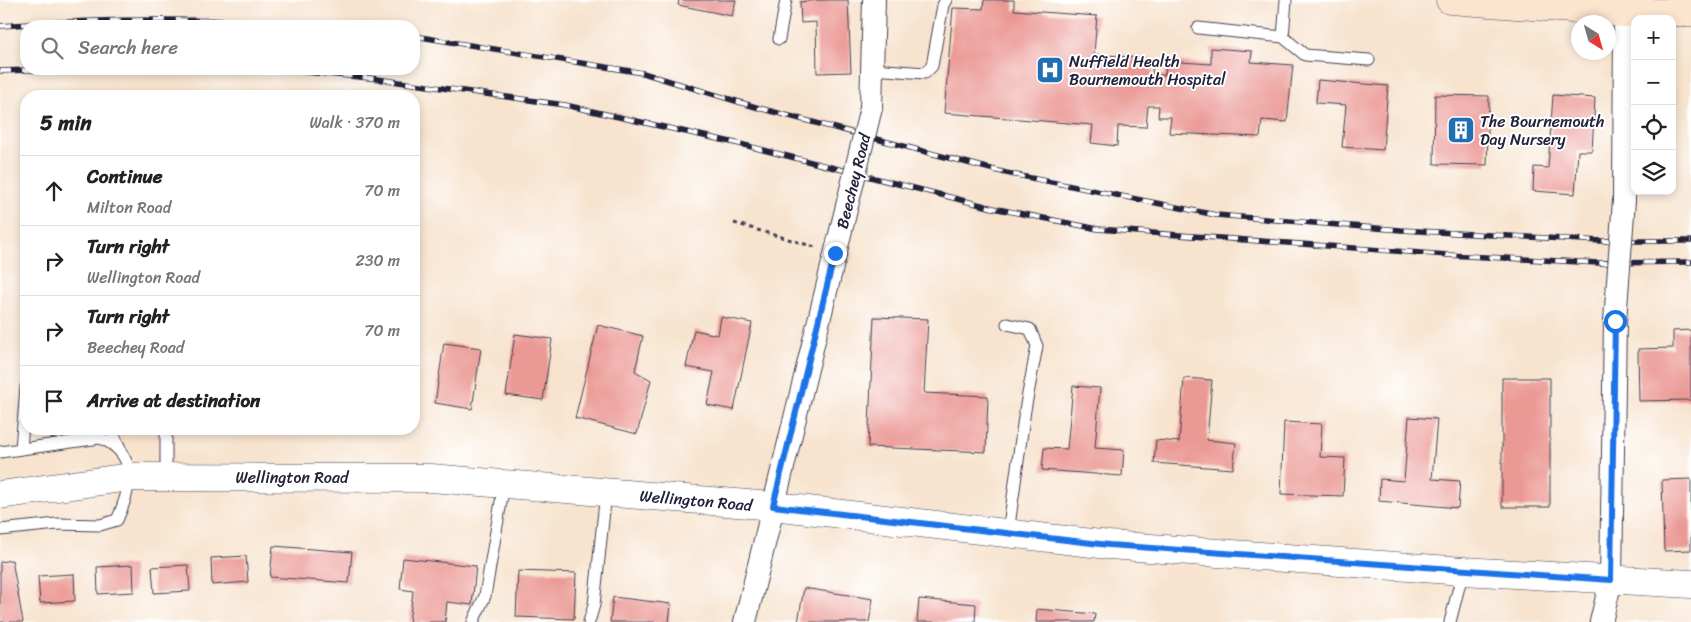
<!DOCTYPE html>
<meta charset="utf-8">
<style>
:root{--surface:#fff;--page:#f2f2f2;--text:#222;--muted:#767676;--line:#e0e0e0}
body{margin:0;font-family:Sriracha,sans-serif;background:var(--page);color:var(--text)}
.controls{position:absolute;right:15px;top:15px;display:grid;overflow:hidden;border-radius:10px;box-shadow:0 2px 8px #0003}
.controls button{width:45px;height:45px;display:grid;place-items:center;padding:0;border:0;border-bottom:1px solid var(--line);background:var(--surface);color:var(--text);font:25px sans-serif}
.compass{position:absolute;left:1571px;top:15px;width:45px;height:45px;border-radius:50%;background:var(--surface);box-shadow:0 2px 8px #0003;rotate:143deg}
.stop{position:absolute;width:15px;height:15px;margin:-11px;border:4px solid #1a73e8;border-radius:50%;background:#fff}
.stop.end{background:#1a73e8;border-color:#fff;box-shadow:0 1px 5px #0008}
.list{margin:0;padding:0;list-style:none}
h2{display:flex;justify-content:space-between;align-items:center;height:65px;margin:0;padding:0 20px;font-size:21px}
h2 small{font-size:16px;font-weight:400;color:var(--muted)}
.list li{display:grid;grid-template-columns:32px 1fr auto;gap:15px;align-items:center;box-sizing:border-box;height:70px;padding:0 20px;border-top:1px solid var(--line)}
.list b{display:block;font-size:19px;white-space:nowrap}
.list p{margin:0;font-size:16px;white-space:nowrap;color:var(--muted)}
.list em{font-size:16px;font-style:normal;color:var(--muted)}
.icon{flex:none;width:28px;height:28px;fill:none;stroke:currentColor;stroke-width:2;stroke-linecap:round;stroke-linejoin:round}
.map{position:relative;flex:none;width:1691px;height:622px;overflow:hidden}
.search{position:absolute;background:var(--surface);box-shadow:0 2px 8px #0003;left:20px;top:20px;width:400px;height:55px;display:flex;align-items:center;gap:12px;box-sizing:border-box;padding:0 18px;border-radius:20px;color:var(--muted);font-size:19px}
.panel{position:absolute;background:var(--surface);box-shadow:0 2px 8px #0003;left:20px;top:90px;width:400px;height:345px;border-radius:20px}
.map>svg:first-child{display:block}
.building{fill:#eb9994}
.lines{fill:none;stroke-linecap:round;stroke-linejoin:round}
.service-casing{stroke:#423f51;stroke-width:13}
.minor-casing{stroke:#423f51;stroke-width:24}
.tertiary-casing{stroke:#423f51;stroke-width:29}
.secondary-casing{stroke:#423f51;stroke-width:29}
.path{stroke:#423f51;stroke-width:3;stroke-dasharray:4 4;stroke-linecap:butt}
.service{stroke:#fff;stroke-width:11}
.minor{stroke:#fff;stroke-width:22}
.tertiary{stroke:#fff;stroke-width:28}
.secondary{stroke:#fce5cf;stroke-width:28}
.rail-casing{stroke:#22223b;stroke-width:5.5}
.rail{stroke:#fff;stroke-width:4;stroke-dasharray:11;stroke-linecap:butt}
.minor-bridge-casing{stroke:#423f51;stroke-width:24;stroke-linecap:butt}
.minor-bridge{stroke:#fff;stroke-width:22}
.route{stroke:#1a73e8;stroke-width:6}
.labels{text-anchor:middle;stroke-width:4;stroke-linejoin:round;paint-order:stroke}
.poi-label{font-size:16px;fill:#22223b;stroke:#fff;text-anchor:start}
.street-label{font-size:16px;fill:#22223b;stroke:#fff}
</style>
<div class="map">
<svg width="1691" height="622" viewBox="0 0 1691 622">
<rect width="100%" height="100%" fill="#fff"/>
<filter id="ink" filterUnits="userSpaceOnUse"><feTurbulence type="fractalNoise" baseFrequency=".02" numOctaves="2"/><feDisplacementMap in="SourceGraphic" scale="10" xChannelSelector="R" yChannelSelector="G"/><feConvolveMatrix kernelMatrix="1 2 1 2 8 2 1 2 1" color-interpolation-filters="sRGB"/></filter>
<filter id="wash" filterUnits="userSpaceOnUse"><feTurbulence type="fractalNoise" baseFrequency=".0096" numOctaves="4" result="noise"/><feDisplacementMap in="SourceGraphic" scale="20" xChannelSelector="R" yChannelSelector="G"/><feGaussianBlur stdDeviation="1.12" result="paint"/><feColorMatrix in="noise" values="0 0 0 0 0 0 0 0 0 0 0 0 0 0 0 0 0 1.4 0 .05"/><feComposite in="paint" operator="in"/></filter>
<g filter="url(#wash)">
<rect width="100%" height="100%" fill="#f7e3ce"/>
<g id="blocks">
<path class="building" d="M679 0H736L732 16 678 5Z
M816 0H848L851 72 817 73 816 22 801 23 800 2Z
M984 0H1014V10L1097 16 1094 54 1153 59 1152 76 1165 75 1166 61 1211 64V48L1252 51 1251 62 1293 65 1287 122 1262 120 1260 137 1169 133 1171 117H1158L1159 106H1148L1146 127 1118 126 1117 146 1091 143 1093 125 944 113 953 8 983 9Z
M1318 80 1388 86 1383 150 1342 147 1346 105 1316 103Z
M1435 95 1489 96 1487 165 1434 164Z
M1553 95 1595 98 1592 151H1578L1575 194 1533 191 1534 167 1548 168Z
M721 317 752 323 734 410 707 405 714 372 686 367 694 330 718 335Z
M874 317 928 319 924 393 988 396 986 452 868 447Z
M598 325 643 336 635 371 651 380 637 434 575 418Z
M1691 330V400L1639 401 1638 349 1673 348V331Z
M515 334 552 339 543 400 506 395Z
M444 343 481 348 472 409 435 403Z
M1184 378 1212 380 1207 440 1236 443 1233 469 1154 463 1156 440 1179 442Z
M1502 378H1550V507H1502Z
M1073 386 1100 388 1095 448 1124 450 1122 476 1042 470 1044 448 1067 449Z
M1409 417 1437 419 1432 479 1460 481 1458 508 1379 501 1380 479 1404 481Z
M1284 422 1322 424 1320 457 1345 458 1343 496 1281 494Z
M1691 479V550L1664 551 1662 480Z
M273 546 352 552 349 583 270 577Z
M246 556 248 582 212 585 211 558Z
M403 558 476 566 472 605 447 602 445 622H409L413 591 400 589Z
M12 560 23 622H0V562Z
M133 565 134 592 98 594 97 567Z
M188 565 190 591 154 593 152 567Z
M518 571 576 573 574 619 516 617Z
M74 574 75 601 40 603 38 576Z
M804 588 873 599 869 622H798Z
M613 597 671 604 669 622H610Z
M919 599 976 604 975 622H917Z
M1037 609 1095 614 1094 622H1036Z"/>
</g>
</g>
<g filter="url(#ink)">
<use href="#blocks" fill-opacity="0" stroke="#423f51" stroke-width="1"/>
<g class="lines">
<g class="service-casing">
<path id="service" d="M1198 28 1283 37 1286 0
M1283 37 1305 55 1369 60
M779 39 786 0
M873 69 925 73 932 66 943 5 946 0
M1007 324 1030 329 1037 346 1025 410 1008 533
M111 429 120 448
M166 429V477
M21 449 26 387
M0 452 100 438C139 454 132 487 117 520L100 525 57 524 0 530
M473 622 485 596 504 484
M589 622 594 605 606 492
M1450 622 1463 571"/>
</g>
<g class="minor-casing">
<path id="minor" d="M871 108 874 0
M1624 200 1625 13
M745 622 843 222
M1601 622 1611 580 1615 321"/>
</g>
<g class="tertiary-casing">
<path id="tertiary" d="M0 495 130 477 431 478 773 506 1109 545 1463 571 1691 584"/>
</g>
<g class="secondary-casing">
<path id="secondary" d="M1450 0 1625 13 1691 12"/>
</g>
<path class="path" d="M734 223 815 247"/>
<use href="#service" class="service"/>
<use href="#minor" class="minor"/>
<use href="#tertiary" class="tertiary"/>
<use href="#secondary" class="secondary"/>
<g class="rail-casing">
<path id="rail" d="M0 26C109 18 217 18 327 26
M414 36 643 73 759 108 1006 173 1216 215 1401 230 1602 241H1691
M275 69 370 78 565 105 740 144 993 208 1098 229 1448 255 1599 263 1691 262
M0 71 59 69"/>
</g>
<use href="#rail" class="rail"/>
<g class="minor-bridge-casing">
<path id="minor-bridge" d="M843 222 871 108
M1615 321 1624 200"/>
</g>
<use href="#minor-bridge" class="minor-bridge"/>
</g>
</g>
<g class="lines" filter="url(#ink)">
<path class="route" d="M835 253 773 506 1109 545 1611 580 1615 321"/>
</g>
<defs>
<g id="hospital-square" transform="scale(1.4375)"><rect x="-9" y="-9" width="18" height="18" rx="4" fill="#1f6fb2" stroke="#fff"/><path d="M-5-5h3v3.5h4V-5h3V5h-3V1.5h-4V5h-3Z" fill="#fff"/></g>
<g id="building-square" transform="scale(1.4375)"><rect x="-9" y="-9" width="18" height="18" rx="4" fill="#1f6fb2" stroke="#fff"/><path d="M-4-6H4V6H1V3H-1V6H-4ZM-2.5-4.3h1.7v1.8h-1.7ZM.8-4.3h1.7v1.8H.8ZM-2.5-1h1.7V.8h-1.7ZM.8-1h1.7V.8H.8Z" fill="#fff"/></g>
</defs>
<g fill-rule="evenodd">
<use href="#hospital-square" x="1050" y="70"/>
<use href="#building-square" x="1461" y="130"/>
</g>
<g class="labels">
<g class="poi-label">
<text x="1069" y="67">Nuffield Health<tspan x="1069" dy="18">Bournemouth Hospital</tspan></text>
<text x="1480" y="127">The Bournemouth<tspan x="1480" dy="18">Day Nursery</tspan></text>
</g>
<g class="street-label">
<text transform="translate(853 181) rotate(-76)" y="6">Beechey Road</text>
<text x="292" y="483">Wellington Road</text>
<text transform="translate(696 500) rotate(5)" y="6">Wellington Road</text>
</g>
</g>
</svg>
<div class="controls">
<button>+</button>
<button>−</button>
<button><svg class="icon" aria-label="locate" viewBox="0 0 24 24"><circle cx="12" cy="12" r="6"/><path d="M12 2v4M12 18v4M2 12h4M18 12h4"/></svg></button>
<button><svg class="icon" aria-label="layers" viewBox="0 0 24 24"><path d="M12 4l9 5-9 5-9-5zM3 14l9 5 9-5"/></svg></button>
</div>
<svg class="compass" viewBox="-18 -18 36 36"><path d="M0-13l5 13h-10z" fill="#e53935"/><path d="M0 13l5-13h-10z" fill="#767676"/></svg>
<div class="stop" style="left:1615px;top:321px"></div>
<div class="stop end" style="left:835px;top:253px"></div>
<div class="search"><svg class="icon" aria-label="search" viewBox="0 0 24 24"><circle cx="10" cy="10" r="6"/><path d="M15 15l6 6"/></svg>Search here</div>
<section class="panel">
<h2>5 min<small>Walk · 370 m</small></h2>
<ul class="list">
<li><svg class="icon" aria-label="ahead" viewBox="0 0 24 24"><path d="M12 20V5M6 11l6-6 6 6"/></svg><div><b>Continue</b><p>Milton Road</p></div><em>70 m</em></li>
<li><svg class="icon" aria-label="right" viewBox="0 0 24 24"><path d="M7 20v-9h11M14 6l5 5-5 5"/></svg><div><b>Turn right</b><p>Wellington Road</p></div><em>230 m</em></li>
<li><svg class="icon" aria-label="right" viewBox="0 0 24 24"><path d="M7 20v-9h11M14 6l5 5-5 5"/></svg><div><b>Turn right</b><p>Beechey Road</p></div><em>70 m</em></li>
<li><svg class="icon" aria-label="arrive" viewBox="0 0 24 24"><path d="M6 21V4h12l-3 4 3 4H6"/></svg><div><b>Arrive at destination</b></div></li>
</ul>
</section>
</div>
